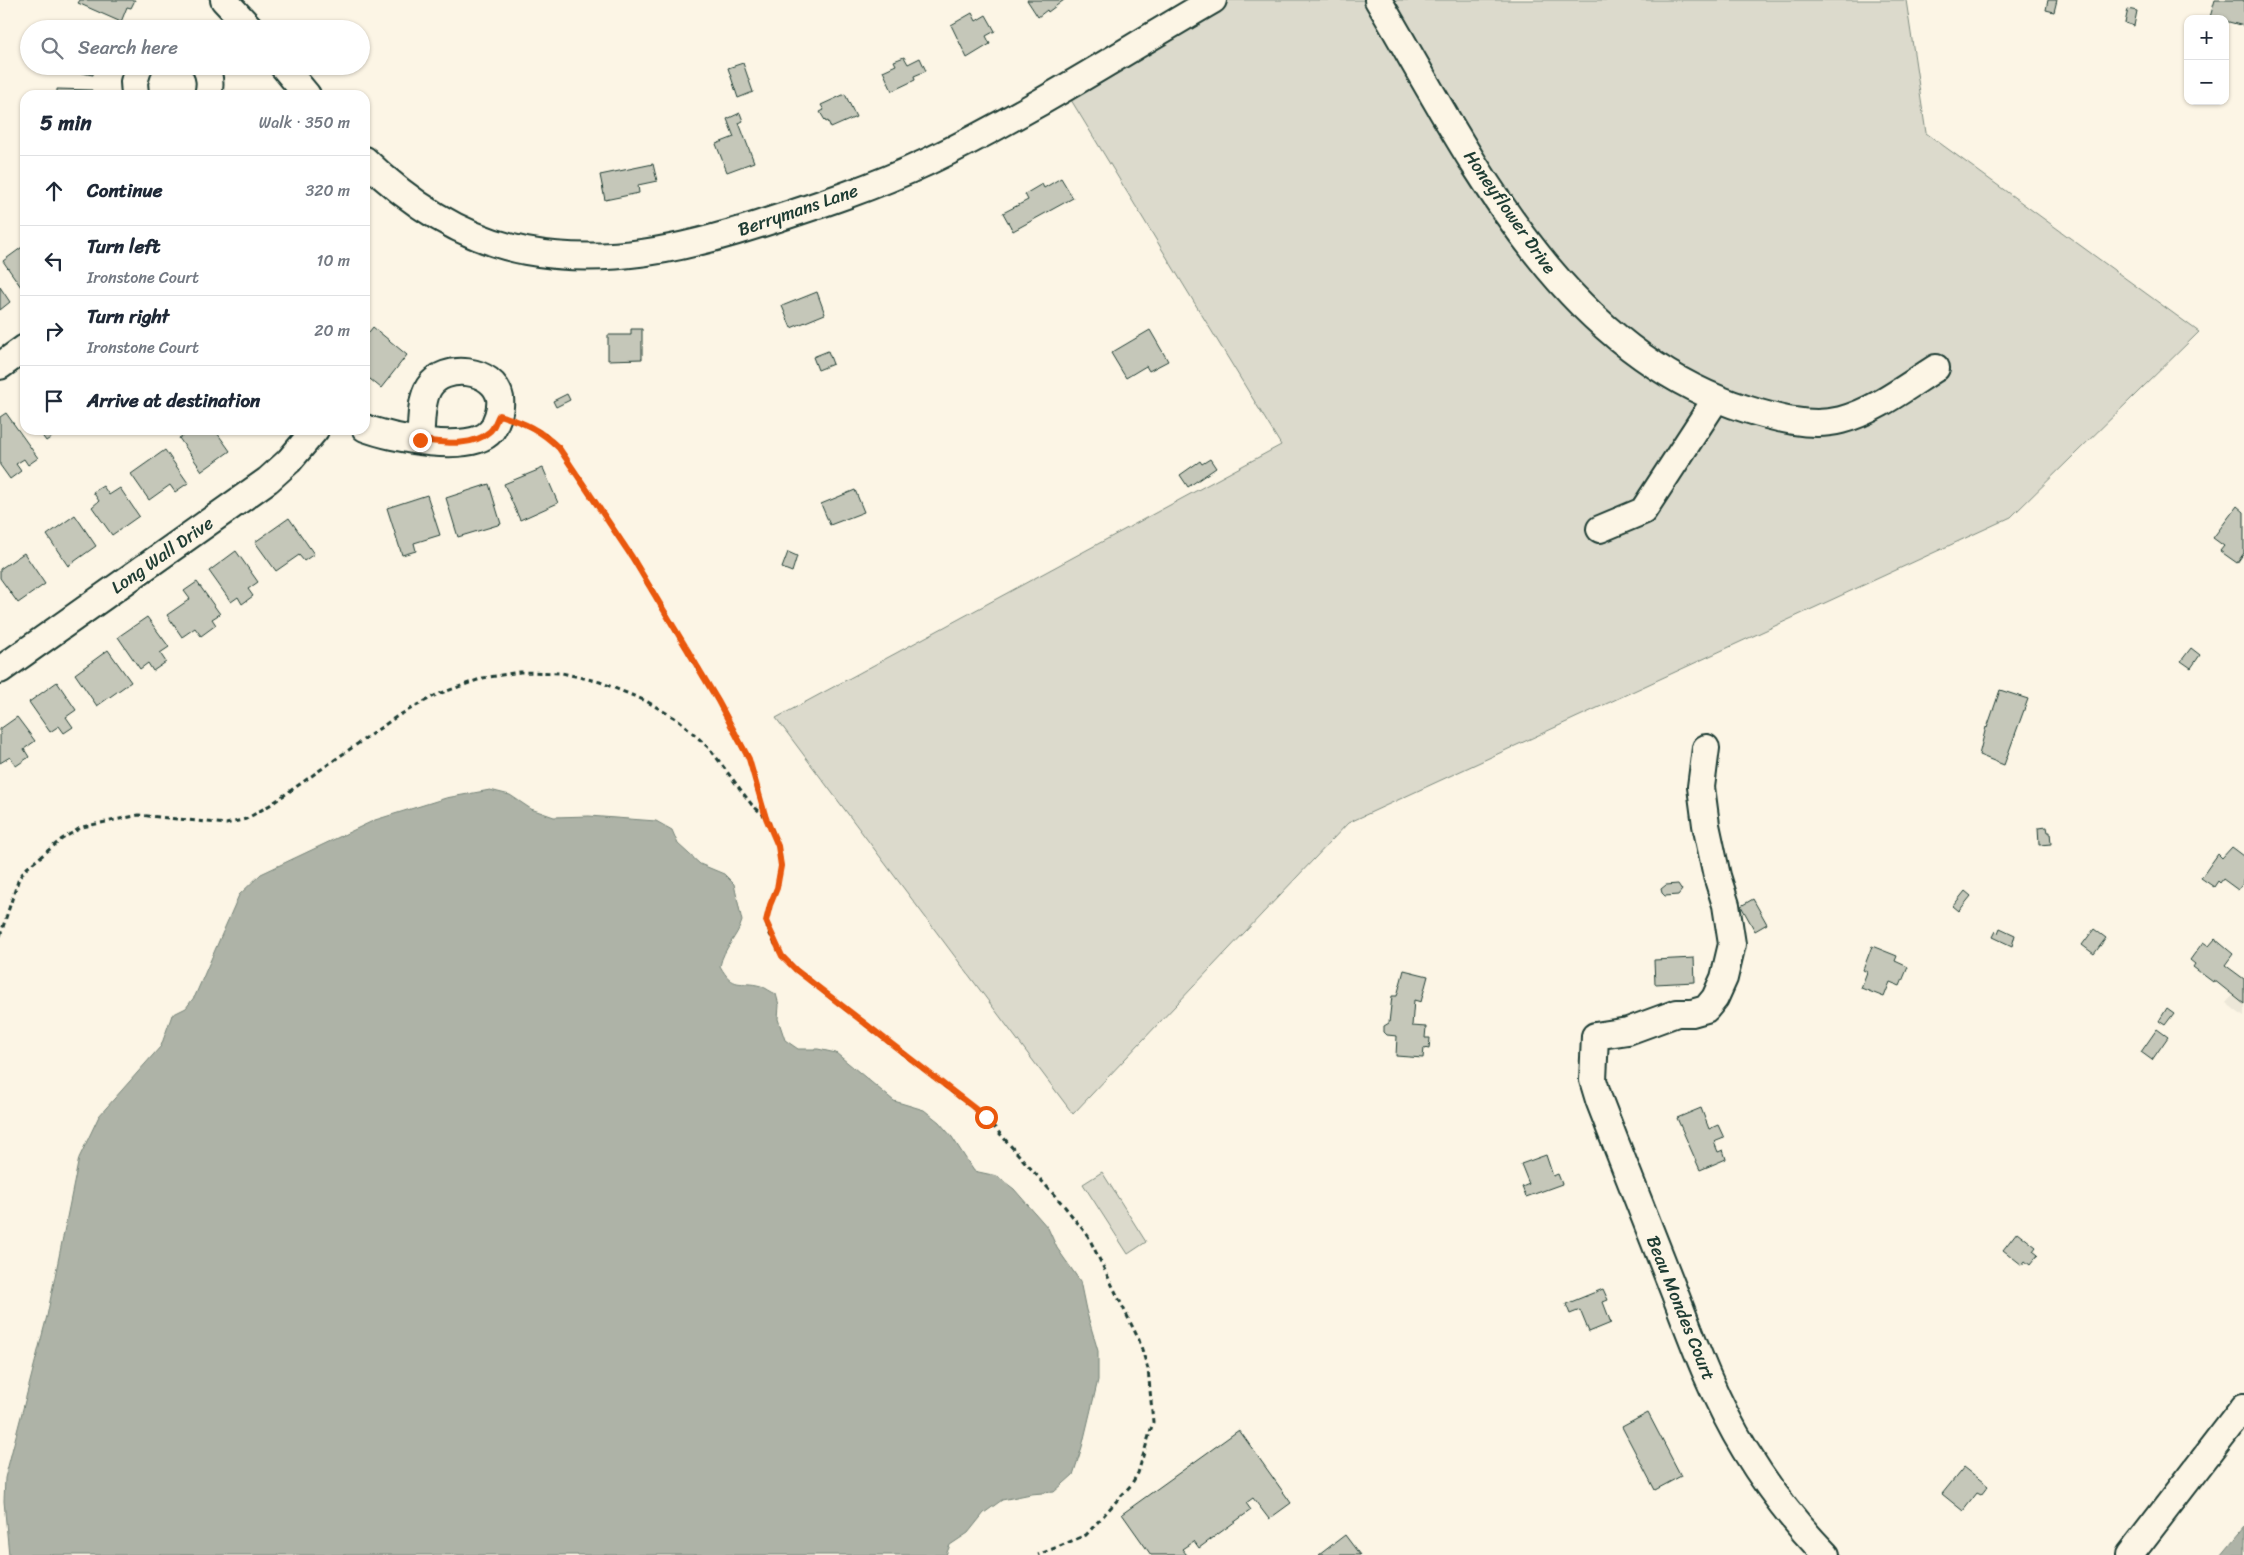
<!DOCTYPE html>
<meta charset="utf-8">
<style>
:root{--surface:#fff;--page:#f2f2f3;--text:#1f2937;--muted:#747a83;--line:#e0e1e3}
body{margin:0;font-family:Sriracha,sans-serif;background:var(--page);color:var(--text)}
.controls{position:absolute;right:15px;top:15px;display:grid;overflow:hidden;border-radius:10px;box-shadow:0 1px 4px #0004}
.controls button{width:45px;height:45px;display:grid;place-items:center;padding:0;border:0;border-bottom:1px solid var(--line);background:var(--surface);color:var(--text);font:25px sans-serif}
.stop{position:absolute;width:15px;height:15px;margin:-11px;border:4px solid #ea580c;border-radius:50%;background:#fff}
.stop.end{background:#ea580c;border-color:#fff;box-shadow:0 1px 5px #0008}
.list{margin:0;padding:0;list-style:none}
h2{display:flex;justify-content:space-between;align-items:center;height:65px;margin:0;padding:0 20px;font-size:21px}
h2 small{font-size:16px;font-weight:400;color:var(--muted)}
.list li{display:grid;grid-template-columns:32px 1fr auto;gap:15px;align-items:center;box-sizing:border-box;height:70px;padding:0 20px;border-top:1px solid var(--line)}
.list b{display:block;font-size:19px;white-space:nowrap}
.list p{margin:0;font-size:16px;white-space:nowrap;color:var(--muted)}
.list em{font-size:16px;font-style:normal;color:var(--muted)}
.icon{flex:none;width:28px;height:28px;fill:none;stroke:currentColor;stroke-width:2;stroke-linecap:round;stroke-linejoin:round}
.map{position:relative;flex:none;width:2244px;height:1555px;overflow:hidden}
.search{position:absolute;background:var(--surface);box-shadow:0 1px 4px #0004;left:20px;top:20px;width:350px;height:55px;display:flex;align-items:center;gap:12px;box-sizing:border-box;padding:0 18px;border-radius:28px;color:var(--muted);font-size:19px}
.panel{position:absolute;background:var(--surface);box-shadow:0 1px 4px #0004;left:20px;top:90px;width:350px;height:345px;border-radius:15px}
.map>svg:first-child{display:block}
.built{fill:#ece7d8}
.green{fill:#dcdacc;stroke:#7e8c80}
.water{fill:#aeb3a7;stroke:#758479}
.building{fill:#c5c7b9;stroke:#1f3d34}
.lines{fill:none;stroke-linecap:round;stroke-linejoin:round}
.minor-casing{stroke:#1f3d34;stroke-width:30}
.path{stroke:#1f3d34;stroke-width:3;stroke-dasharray:5 4;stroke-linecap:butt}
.minor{stroke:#fcf5e5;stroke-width:26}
.route{stroke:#ea580c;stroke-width:6}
.labels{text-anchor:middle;stroke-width:5;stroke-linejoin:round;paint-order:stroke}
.street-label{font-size:18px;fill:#1f3d34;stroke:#fcf5e5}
</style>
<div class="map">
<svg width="2244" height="1555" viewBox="0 0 2244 1555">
<rect width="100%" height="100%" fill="#fcf5e5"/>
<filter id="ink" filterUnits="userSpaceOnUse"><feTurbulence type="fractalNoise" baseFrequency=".02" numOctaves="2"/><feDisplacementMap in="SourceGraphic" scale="10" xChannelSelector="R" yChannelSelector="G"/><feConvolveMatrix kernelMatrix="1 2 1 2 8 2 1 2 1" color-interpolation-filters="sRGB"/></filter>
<g filter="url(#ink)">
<path class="built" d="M2244 982V1017L2226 1003Z"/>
<path class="green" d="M1226 0H1906L1926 133 2199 332 2011 517 1348 823 1073 1114 776 718 1281 445 1068 95Z
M1102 1172 1146 1242 1128 1254 1083 1184Z"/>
<path class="water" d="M490 790 510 795 531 809 554 817 589 816 656 821 672 830 678 844 700 864 724 874 734 884 742 921C737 938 724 947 720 966 734 991 740 980 761 986 766 988 771 992 776 994L779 1005 778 1019 785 1040 798 1049H818L836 1053 894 1101 924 1110 939 1122 952 1137 974 1171 997 1176 1014 1189 1048 1228 1057 1248 1080 1281 1086 1310 1098 1351V1380L1082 1447 1073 1475 1054 1492 1031 1494 1002 1500 984 1513 968 1533 950 1545 946 1555H9L4 1501 5 1478 47 1316 79 1158 99 1116 161 1046 172 1015 186 1008 195 996 239 895 261 874 375 820 446 798Z
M2244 1526V1555H2220Z"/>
<path class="building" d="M80 0H135L131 8 127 7 121 22 78 3Z
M1027 0H1064L1048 12 1047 10 1038 17Z
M2048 0H2057L2054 12 2046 10Z
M2215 0H2244V26L2225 21V19L2210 17Z
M2128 9 2137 11 2134 26 2125 23Z
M972 13 976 21 986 15 995 31 986 36 990 44 967 58 951 25Z
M63 25 84 29H62Z
M904 57 908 64 920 58 926 71 914 76 915 80 892 91 883 71 896 65 894 61Z
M743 63 753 92 738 98 728 68Z
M56 66H94L93 75 55 68Z
M57 89 92 90V95H57Z
M845 94 856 117 831 128 828 121 826 122 820 112 824 110 821 105Z
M740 113 743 121 739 123 754 162 727 172 716 144 734 137 727 119Z
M653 164 657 181 638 185 639 193 605 200 600 175Z
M1061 178 1073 198 1013 231 1003 213 1028 200 1025 194 1042 184 1044 188Z
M25 245V284L21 287 3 261Z
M0 287 10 302 0 310Z
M817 292 825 314 791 328 782 306Z
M373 327 407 355 381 388 365 375V337Z
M631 329H642V359L608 360V335H631Z
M1150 330 1168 361 1149 371 1146 366 1126 378 1111 353Z
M828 351 833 364 818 370 813 357Z
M567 394 570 400 556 407 553 401Z
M6 413 38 458 28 465 24 459 16 464 21 471 10 479 0 465V417Z
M38 430H62L46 441Z
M191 430H215L230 451 202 471 179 438Z
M165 450 188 483 175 492 170 485 149 500 131 474Z
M1210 459 1216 468 1188 487 1180 475 1200 461 1202 464Z
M543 468 558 503 520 520 504 484Z
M489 484 501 524 458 537 446 498Z
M103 486 109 495 120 488 139 516 112 535 92 507 99 501 93 492Z
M855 490 864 512 830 525 821 504Z
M427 495 440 535 414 543 416 551 402 555 387 508Z
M2237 506 2244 512V553L2237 563 2220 551 2224 546 2213 538Z
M75 515 96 546 68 566 47 535Z
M289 518 314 554 304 561 299 555 276 571 255 542Z
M236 551 258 582 248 589 253 596 242 604 238 597 231 602 209 571Z
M788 552 797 556 792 572 782 568Z
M24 553 45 584 18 603 0 578V569Z
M197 582 220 614 212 619 216 625 201 636 195 628 182 637 167 615 190 599 184 591Z
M147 617 169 647 160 653 166 662 153 671 148 663 140 669 118 637Z
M2191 648 2200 655 2191 668 2181 661Z
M108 650 131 682 97 706 75 674Z
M57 682 76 710 66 717 73 727 64 733 59 726 50 732 29 702Z
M2000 690 2028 699 2004 765 1979 755 1986 727 1987 728Z
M17 717 35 741 24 749 29 757 16 766 10 757 0 763V729Z
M2047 827 2048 832H2050L2051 844 2039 845 2038 828Z
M2232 847 2244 856V882L2238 890 2223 879 2220 883 2218 881 2214 887 2201 878 2218 854 2222 858Z
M1678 884 1682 890 1678 895 1665 896 1662 893 1661 889 1666 885Z
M1965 891 1971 896 1959 911 1953 906Z
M1753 899 1767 924 1755 931 1741 906Z
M2000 928 2015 935 2012 946 1993 937 1996 931 1998 933Z
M2094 929 2106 938 2094 954 2082 945Z
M2215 939 2233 954 2225 965 2244 979V1004L2214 980 2213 982 2193 967 2195 964 2190 960 2203 942 2209 946Z
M1872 946 1897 956 1895 961 1908 967 1900 986 1890 982 1884 997 1861 988 1867 972 1863 970Z
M1694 958 1695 982 1655 984 1654 960Z
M1404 970 1428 976 1421 1002 1414 1000 1412 1026 1426 1027 1425 1038H1430L1429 1049 1424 1048 1423 1058 1396 1056 1397 1036 1387 1035 1384 1032V1026L1389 1023 1392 996H1397Z
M2167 1008 2174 1013 2165 1025 2159 1021Z
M2157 1029 2168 1037 2152 1060 2141 1052Z
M1701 1108 1709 1129 1718 1125 1724 1138 1714 1142 1718 1152 1723 1150 1726 1159 1700 1170 1677 1118Z
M1546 1155 1553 1176 1558 1174 1562 1184 1526 1197 1522 1187 1529 1184 1521 1164Z
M2017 1232 2036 1247 2033 1251 2038 1255 2030 1265 2025 1261 2022 1265 2003 1250Z
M1603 1289 1608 1300 1603 1302 1611 1323 1589 1332 1580 1310 1570 1314 1566 1304Z
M1648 1413 1681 1476 1655 1490 1622 1427Z
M1239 1430 1291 1503 1269 1519 1253 1498 1246 1503 1251 1510 1199 1548 1194 1541 1182 1549 1187 1555H1151L1122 1514Z
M1964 1467 1988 1486 1981 1495 1977 1493 1963 1511 1942 1494Z
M1345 1535 1360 1555H1319Z"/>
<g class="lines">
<g class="minor-casing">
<path id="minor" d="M224 0 251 29
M1378 0C1470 156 1560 350 1746 409 1775 418 1811 428 1841 420 1875 411 1906 387 1936 368
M205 66C210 76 211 84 208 95
M283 66 307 95
M135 95 134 82 139 66
M365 160C410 204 463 239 526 251 607 266 683 249 760 224 816 206 874 187 927 162 1026 115 1118 55 1213 0
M0 366 25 348
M365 428C391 438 471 455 491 431 493 429 495 424 496 421 499 415 501 405 500 398 494 368 444 363 429 387 420 401 422 424 420 440
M1600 529 1643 511 1716 399
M0 670 268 480 289 461 315 430
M1706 748 1701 787 1706 825 1717 876 1726 905 1732 944 1724 978 1715 998 1706 1009 1692 1013H1677L1628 1031 1595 1036 1593 1080 1599 1100C1624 1165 1650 1230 1675 1294 1695 1347 1715 1401 1745 1450 1768 1488 1795 1523 1826 1555
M2130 1555 2244 1407"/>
</g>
<path class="path" d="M520 422 544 434 559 448 632 557 718 701 749 759 766 818
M0 936 19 878 27 868 62 839 82 827 139 815 226 824 246 819 270 805 396 717 436 695 483 678 520 672 562 673 600 682 646 701 680 721 710 749 752 805 767 818 778 846 781 865 777 888 770 905 766 921 770 934 782 956 796 970 985 1117 1065 1207 1088 1236 1139 1340 1148 1369 1153 1422 1138 1473 1131 1485 1086 1535 1038 1555"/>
<use href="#minor" class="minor"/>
</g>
</g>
<g class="lines" filter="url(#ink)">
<path class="route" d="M420 440C442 442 471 448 489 432 494 429 496 420 499 415 525 423 539 429 559 448L632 557 718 701 749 759 766 818 778 846 781 866 777 888 770 905 766 921 782 956 796 970 986 1117"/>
</g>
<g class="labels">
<g class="street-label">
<text transform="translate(798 210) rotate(-19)" y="6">Berrymans Lane</text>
<text transform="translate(1510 212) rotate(55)" y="6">Honeyflower Drive</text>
<text transform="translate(162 555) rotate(-35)" y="6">Long Wall Drive</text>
<text transform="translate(1681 1308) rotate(68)" y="6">Beau Mondes Court</text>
</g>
</g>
</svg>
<div class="controls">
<button>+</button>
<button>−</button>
</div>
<div class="stop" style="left:986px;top:1117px"></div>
<div class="stop end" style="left:420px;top:440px"></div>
<div class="search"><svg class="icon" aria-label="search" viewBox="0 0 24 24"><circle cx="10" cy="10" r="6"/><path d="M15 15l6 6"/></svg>Search here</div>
<section class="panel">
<h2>5 min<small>Walk · 350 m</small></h2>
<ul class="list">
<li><svg class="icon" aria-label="ahead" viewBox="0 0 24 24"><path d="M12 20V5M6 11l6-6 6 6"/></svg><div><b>Continue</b></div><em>320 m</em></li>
<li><svg class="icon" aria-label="left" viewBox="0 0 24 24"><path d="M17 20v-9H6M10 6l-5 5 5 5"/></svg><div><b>Turn left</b><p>Ironstone Court</p></div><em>10 m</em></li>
<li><svg class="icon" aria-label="right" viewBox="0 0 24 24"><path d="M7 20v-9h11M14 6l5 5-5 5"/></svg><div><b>Turn right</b><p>Ironstone Court</p></div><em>20 m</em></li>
<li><svg class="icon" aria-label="arrive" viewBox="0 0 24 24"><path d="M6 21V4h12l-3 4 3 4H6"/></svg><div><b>Arrive at destination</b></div></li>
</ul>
</section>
</div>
